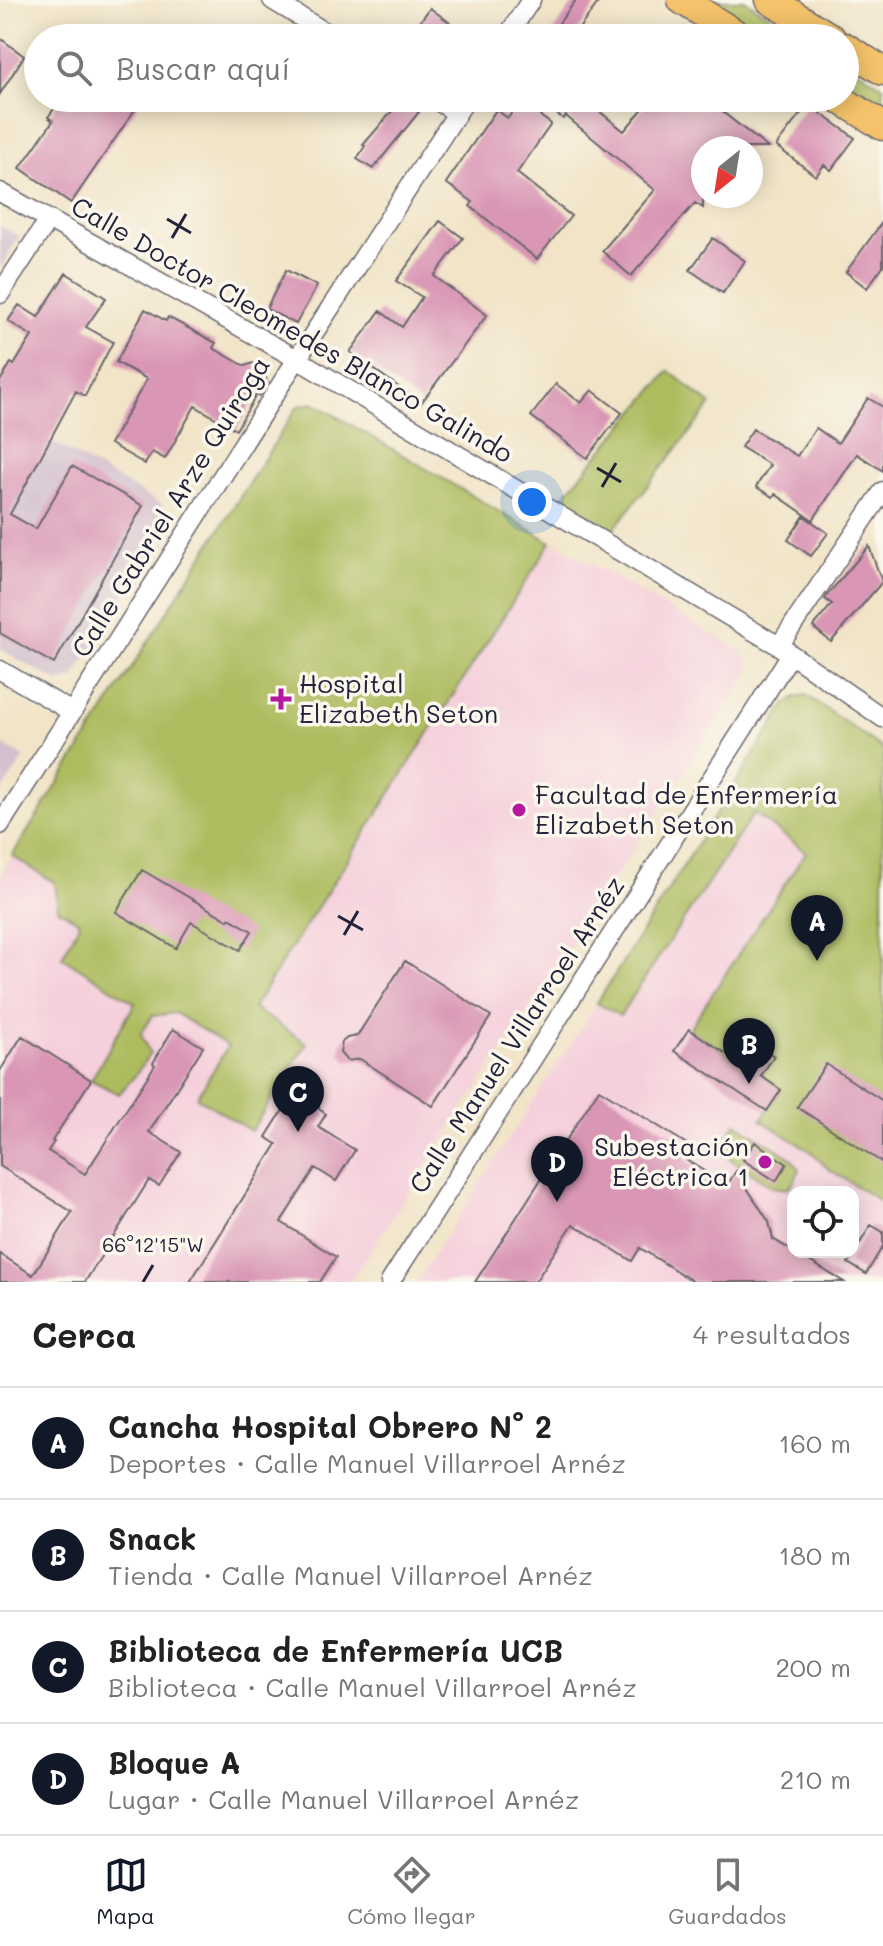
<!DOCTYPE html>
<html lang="es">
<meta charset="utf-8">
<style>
:root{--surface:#fff;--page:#f6f6f6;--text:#222;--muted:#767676;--line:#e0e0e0;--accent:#111827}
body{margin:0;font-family:Mali,sans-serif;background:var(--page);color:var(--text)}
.controls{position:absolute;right:24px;bottom:24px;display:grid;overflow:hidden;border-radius:16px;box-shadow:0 4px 20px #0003}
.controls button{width:72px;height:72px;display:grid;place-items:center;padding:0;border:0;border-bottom:2px solid var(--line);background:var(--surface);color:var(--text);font:40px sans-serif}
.compass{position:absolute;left:691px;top:136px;width:72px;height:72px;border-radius:50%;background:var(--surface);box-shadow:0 4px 20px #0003;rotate:210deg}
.you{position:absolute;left:532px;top:502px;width:28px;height:28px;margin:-20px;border:6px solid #fff;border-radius:50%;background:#1a73e8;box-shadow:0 0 0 12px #1a73e833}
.badge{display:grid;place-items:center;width:52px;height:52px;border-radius:50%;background:var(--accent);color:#fff;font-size:26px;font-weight:700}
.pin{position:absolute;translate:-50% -66px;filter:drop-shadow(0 2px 4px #0008)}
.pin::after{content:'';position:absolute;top:42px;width:28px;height:24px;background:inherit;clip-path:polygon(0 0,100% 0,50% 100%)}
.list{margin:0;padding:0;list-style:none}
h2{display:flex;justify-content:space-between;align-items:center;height:104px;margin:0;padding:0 32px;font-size:34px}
h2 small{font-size:26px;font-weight:400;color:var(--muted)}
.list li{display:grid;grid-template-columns:52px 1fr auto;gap:24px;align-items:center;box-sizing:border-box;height:112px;padding:0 32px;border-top:2px solid var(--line)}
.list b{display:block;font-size:30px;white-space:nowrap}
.list p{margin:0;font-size:26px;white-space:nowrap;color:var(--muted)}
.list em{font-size:26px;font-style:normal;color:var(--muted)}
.icon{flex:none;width:44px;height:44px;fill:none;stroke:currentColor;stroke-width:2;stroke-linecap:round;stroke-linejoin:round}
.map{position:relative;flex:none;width:883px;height:1282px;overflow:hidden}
.search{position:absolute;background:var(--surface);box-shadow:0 4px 20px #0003;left:24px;right:24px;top:24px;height:88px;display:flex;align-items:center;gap:20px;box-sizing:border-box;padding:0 28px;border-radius:44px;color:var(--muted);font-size:30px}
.sheet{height:552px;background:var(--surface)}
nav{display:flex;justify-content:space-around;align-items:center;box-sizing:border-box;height:112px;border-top:2px solid var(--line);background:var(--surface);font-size:22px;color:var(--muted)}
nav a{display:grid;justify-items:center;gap:4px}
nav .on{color:var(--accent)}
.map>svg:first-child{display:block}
.built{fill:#f5cfdb;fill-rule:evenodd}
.industrial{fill:#d1bdcc}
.green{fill:#adbc5e;stroke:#686f4c;stroke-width:2}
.building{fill:#d996b5}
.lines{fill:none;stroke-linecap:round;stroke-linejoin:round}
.street-casing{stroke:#6a666c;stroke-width:21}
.primary-casing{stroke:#6a666c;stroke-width:31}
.street{stroke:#fff;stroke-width:18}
.primary{stroke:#f3c26a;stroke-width:28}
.ticks{fill:none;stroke:#22223b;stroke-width:3}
.poi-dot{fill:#b5179e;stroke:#fbf7ec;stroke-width:3}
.labels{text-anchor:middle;stroke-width:7;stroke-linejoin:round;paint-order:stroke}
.street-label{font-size:26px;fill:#22223b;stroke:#fbf7ec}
.poi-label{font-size:26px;fill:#22223b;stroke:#fbf7ec;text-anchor:start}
.ticks-label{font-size:20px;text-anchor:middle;fill:#22223b;stroke:#fbf7ec;stroke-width:7;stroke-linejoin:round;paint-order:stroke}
</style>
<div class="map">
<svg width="883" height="1282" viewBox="0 0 883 1282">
<rect width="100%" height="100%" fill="#fbf7ec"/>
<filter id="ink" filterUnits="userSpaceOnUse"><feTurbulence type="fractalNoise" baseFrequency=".0125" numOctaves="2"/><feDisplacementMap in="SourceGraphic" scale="16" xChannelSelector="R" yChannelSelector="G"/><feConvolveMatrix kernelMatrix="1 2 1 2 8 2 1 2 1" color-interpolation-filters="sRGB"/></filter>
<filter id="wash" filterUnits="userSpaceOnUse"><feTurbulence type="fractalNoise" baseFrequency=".006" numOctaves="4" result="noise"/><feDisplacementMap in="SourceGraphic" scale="32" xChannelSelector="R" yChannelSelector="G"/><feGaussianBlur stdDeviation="1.8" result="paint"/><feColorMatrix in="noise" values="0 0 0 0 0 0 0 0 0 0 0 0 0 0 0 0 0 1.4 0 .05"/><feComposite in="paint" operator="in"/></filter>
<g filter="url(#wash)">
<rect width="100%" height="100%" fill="#f1e4c7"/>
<path class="built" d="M314 403 741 651 748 661 749 673 350 1282H0V876L298 406Z
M806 695 883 749V1282H416L597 1003 785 705 796 697ZM793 1192H853V1252H793Z"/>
<path class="industrial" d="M0 226 19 236 0 270Z
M0 412 161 504 166 526 74 678 58 682 0 649Z
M0 743 24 757 0 795Z"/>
<path class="green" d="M705 0H744L806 38H767Z
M845 62 883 86V109L845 86Z
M669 371 711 405 613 530 561 499Z
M314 403 551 542 253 1008 307 1043 251 1131 197 1097 228 1046 175 1013 152 1016 141 1034 150 1054 134 1077 119 1094 91 1080 135 1003 62 957 80 922 58 909 55 883 12 856 298 406Z
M806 695 883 749V1203L827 1168 812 1152 761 1120 781 1090 761 1076 773 1056 755 1044 742 1064 689 1029 806 852 754 813 620 1016 597 1003 785 705 796 697Z
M736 1123 791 1158 799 1169 795 1181 787 1189 773 1187 718 1151Z"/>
<g id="blocks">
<path class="building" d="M576 0H600L572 38H548Z
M430 8 471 38H408Z
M0 38 24 56 0 94Z
M62 98H143L71 203 20 168 53 121 48 117Z
M536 98H583L624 131 652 98H705L768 148H703V208L695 203 631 276 602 251 655 190 566 116 563 119Z
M401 101 419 112 373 169 357 159 365 146 363 145Z
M520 101 551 124 517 173 571 216 537 259 470 206 473 202 446 183 496 110 508 118Z
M808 104 855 138 831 170 824 165 816 176 776 146Z
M440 221 463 238 434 276 487 315 421 403 350 352 380 311 402 327 422 297 396 281Z
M883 221V266L867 288 846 272Z
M713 238 745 261 723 293 690 270Z
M286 270 317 286 296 324 266 309Z
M66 273 106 298 86 327 113 342 85 396 76 391 10 514 36 529 72 466 143 506 54 664 0 633V381L11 363 14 365 32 336 8 321 19 305 38 317Z
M145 309 166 321 168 317 216 343 213 348 245 366 253 363 265 371 267 383 259 396 256 395 236 430 195 406 165 459 152 452 145 464 110 444 147 379 116 362Z
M556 384 581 403 592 390 622 413 587 458 531 416Z
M868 398 883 407V471L857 454 813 520 775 494 773 497 756 487 770 465 741 447 753 429 797 456 816 428 838 443Z
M804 516 828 533 811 556 788 540Z
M869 546 882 582 831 642 813 627 832 604 825 599 828 594Z
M142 870 228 920 229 918 252 931 240 950 191 922 176 948 116 912Z
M405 961 491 1016 433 1106 360 1059 347 1061 340 1053 342 1042 347 1038 357 1036Z
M173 1029 203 1047 149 1132 181 1152 159 1186 149 1180 85 1282H0V1254L33 1275 72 1212 0 1166V1071L22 1036 91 1080 52 1141 54 1142 48 1151 85 1174 155 1065 153 1063Z
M689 1029 742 1064 755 1044 774 1056 761 1076 781 1090 767 1111 674 1051Z
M826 1064 883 1101V1163L797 1107Z
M290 1083 319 1084V1109L326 1114 318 1127 355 1150 336 1181 315 1168 281 1222 336 1257 320 1282H190L277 1144 266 1137 290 1099Z
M599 1089 693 1148 686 1160 727 1185 736 1171 769 1222 773 1239 844 1282H694L640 1248 632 1261 573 1224 535 1282H475Z
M755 1142 787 1164 776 1181 743 1160Z
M871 1225 883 1232V1246L866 1274 848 1263Z"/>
</g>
</g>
<g filter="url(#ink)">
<use href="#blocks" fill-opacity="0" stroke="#6a666c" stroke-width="2"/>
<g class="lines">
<g class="street-casing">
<path id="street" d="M272 0 335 38
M506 38 531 0
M433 98 457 113
M0 192 297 359 740 623 779 646 883 718
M0 294 49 219
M779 646 883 491
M0 670 72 712
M0 825 297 359 467 98
M390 1282 791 654"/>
</g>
<g class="primary-casing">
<path id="primary" d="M682 0 742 38
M770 0 831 38
M845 47 883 71
M838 98 883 126"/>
</g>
<use href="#street" class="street"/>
<use href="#primary" class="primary"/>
</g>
</g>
<path class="ticks" d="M167 219 191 233M172 238 186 214M597 468 621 482M602 487 616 463M338 916 363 930M344 935 358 911M143 1282 153 1265"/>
<g class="poi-dot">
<path d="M277 687h8v8h8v8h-8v8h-8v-8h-8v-8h8z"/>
<circle cx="519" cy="810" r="8"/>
<circle cx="765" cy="1162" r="8"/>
</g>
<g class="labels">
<g class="street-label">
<text transform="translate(292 330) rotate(30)" y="9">Calle Doctor Cleomedes Blanco Galindo</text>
<text transform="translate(171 507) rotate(-58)" y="9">Calle Gabriel Arze Quiroga</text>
<text transform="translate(517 1035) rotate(-57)" y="9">Calle Manuel Villarroel Arnéz</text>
</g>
<g class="poi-label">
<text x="299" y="693">Hospital<tspan x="299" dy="30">Elizabeth Seton</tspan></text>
<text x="535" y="804">Facultad de Enfermería<tspan x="535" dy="30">Elizabeth Seton</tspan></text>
<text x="749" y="1156" text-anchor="end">Subestación<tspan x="749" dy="30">Eléctrica 1</tspan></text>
</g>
</g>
<g class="ticks-label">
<text x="153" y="1252">66°12'15"W</text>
</g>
</svg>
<div class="controls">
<button><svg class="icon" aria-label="locate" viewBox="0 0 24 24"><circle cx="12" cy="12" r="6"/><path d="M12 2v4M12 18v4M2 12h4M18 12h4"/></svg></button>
</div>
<svg class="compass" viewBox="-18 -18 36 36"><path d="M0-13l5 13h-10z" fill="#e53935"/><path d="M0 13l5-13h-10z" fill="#767676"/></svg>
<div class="you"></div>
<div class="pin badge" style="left:817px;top:961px">A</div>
<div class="pin badge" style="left:749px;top:1084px">B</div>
<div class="pin badge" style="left:298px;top:1132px">C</div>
<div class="pin badge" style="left:557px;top:1202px">D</div>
<div class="search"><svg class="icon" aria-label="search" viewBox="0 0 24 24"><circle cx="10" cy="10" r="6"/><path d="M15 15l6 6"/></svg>Buscar aquí</div>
</div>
<section class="sheet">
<h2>Cerca<small>4 resultados</small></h2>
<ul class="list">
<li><span class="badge">A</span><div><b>Cancha Hospital Obrero N° 2</b><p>Deportes · Calle Manuel Villarroel Arnéz</p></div><em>160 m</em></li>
<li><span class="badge">B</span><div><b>Snack</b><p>Tienda · Calle Manuel Villarroel Arnéz</p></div><em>180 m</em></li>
<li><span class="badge">C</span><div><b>Biblioteca de Enfermería UCB</b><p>Biblioteca · Calle Manuel Villarroel Arnéz</p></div><em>200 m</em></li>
<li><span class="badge">D</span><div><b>Bloque A</b><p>Lugar · Calle Manuel Villarroel Arnéz</p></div><em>210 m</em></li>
</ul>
</section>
<nav>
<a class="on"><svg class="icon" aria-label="map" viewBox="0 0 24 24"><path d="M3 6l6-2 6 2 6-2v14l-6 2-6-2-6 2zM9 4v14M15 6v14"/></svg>Mapa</a>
<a><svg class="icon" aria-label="directions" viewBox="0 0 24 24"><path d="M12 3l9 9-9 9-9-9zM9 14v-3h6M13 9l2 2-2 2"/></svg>Cómo llegar</a>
<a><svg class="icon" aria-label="saved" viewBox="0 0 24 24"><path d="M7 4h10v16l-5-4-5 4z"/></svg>Guardados</a>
</nav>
